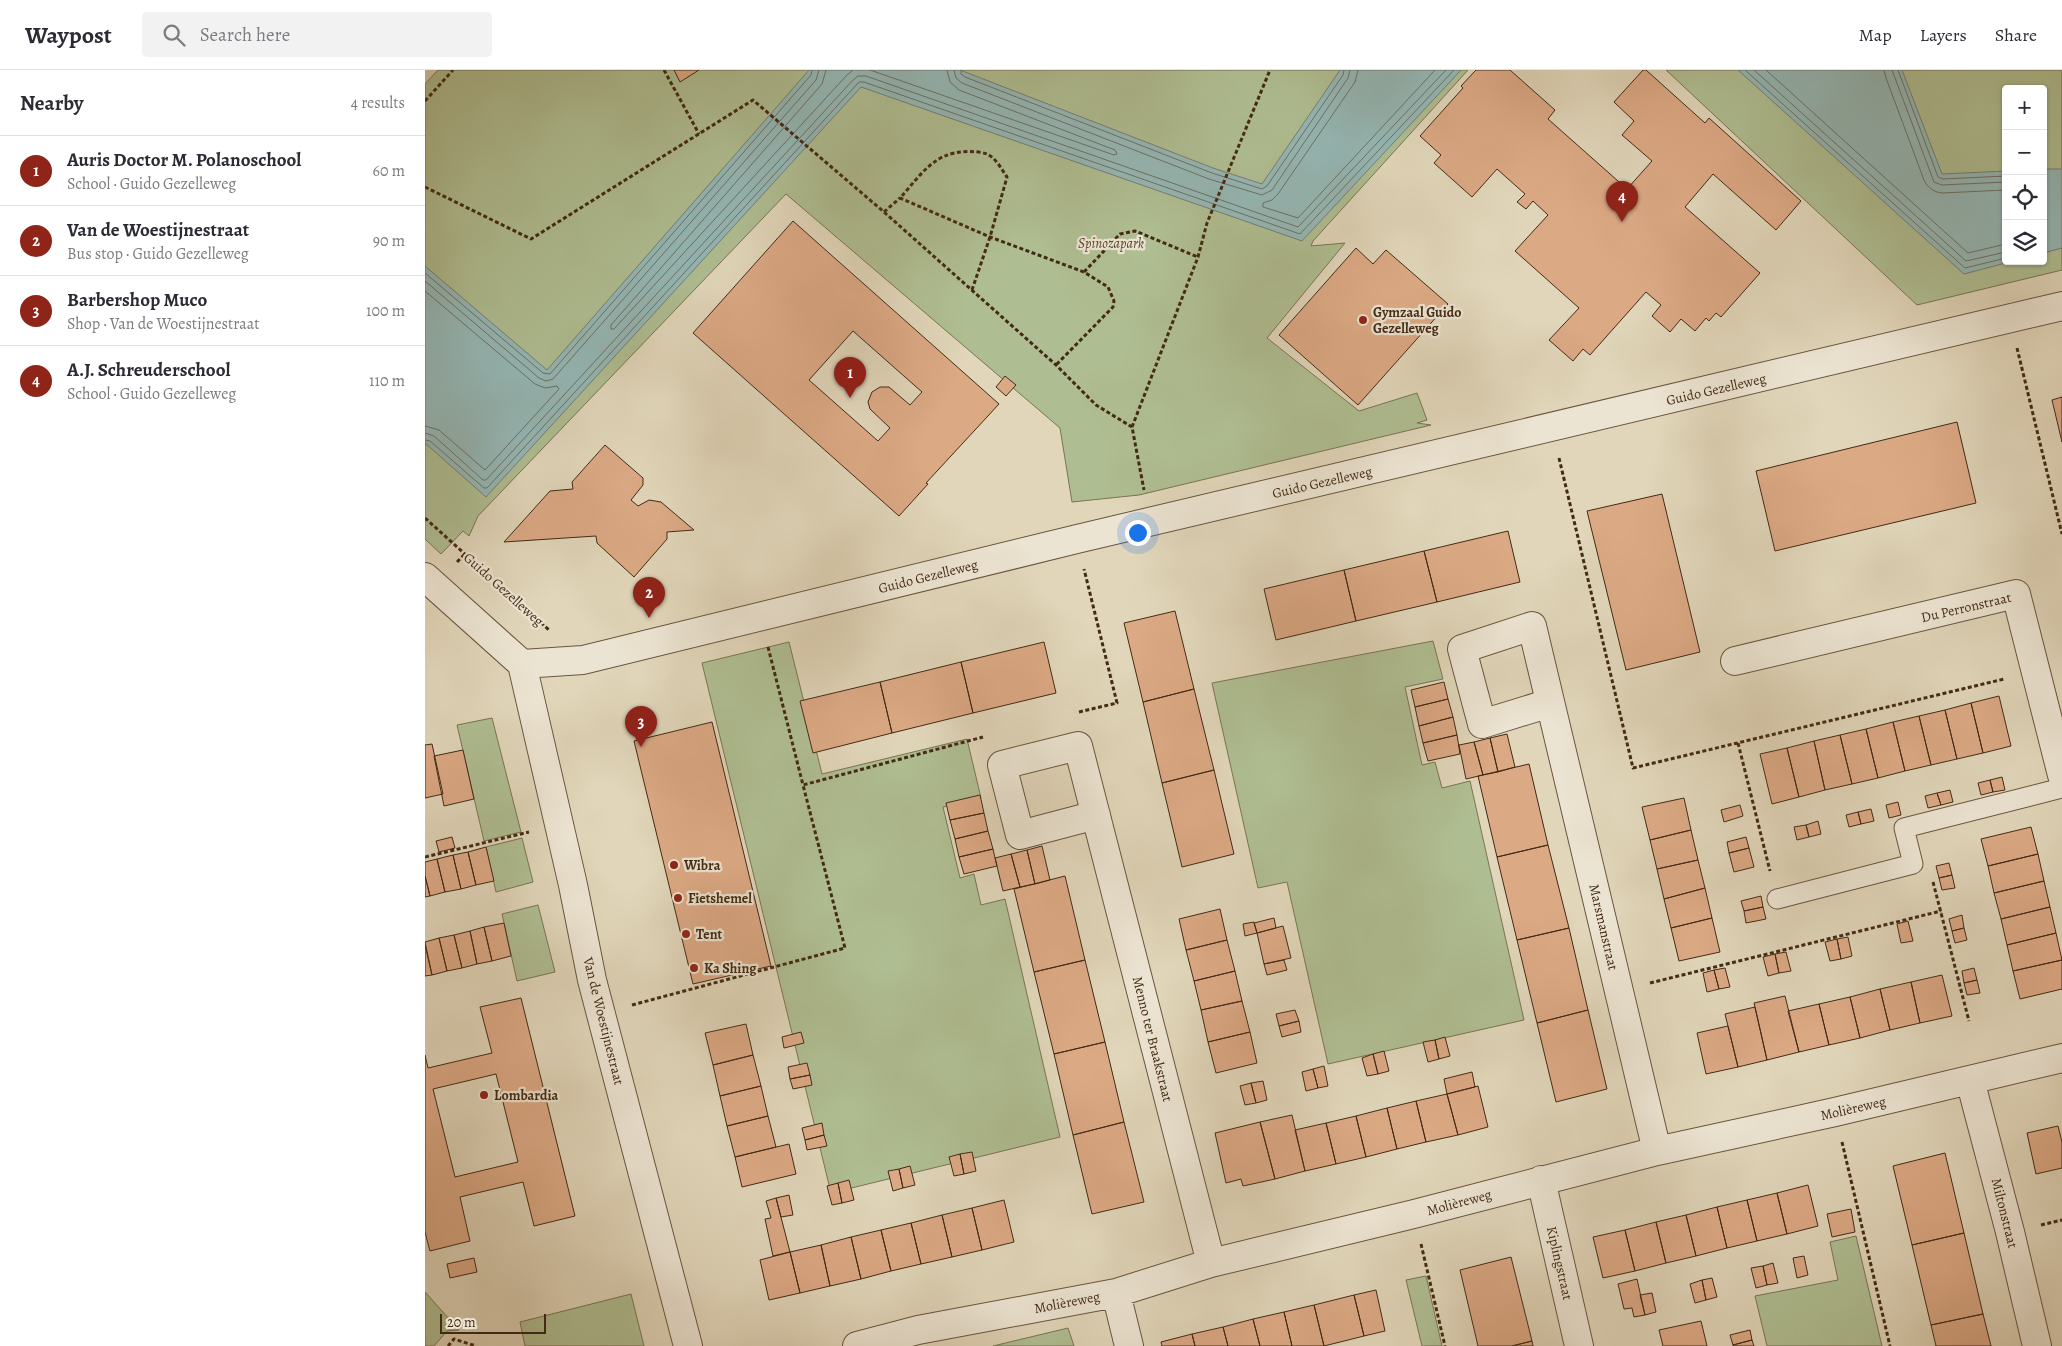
<!DOCTYPE html>
<meta charset="utf-8">
<style>
:root{--surface:#fff;--page:#f2f2f3;--text:#2b2b33;--muted:#7c7c81;--line:#e1e1e2;--accent:#8f2418}
body{margin:0;font-family:Alegreya,serif;background:var(--page);color:var(--text)}
.controls{position:absolute;right:15px;top:15px;display:grid;overflow:hidden;border-radius:5px;box-shadow:0 1px 4px #0004}
.controls button{width:45px;height:45px;display:grid;place-items:center;padding:0;border:0;border-bottom:1px solid var(--line);background:var(--surface);color:var(--text);font:25px sans-serif}
.scale{position:absolute;left:15px;bottom:12px;width:106px;box-sizing:border-box;padding-left:5px;border:2px solid #432a15;border-top:0;font-size:14px;line-height:18px;white-space:nowrap;color:#432a15;-webkit-text-stroke:4px #ece4d2;paint-order:stroke}
.you{position:absolute;left:712px;top:462px;width:18px;height:18px;margin:-12px;border:4px solid #fff;border-radius:50%;background:#1a73e8;box-shadow:0 0 0 8px #1a73e833}
.badge{display:grid;place-items:center;width:32px;height:32px;border-radius:50%;background:var(--accent);color:#fff;font-size:16px;font-weight:700}
.pin{position:absolute;translate:-50% -41px;filter:drop-shadow(0 1px 2px #0008)}
.pin::after{content:'';position:absolute;top:26px;width:18px;height:15px;background:inherit;clip-path:polygon(0 0,100% 0,50% 100%)}
.list{margin:0;padding:0;list-style:none}
h2{display:flex;justify-content:space-between;align-items:center;height:65px;margin:0;padding:0 20px;font-size:21px}
h2 small{font-size:16px;font-weight:400;color:var(--muted)}
.list li{display:grid;grid-template-columns:32px 1fr auto;gap:15px;align-items:center;box-sizing:border-box;height:70px;padding:0 20px;border-top:1px solid var(--line)}
.list b{display:block;font-size:19px;white-space:nowrap}
.list p{margin:0;font-size:16px;white-space:nowrap;color:var(--muted)}
.list em{font-size:16px;font-style:normal;color:var(--muted)}
.icon{flex:none;width:28px;height:28px;fill:none;stroke:currentColor;stroke-width:2;stroke-linecap:round;stroke-linejoin:round}
.map{position:relative;flex:none;width:1637px;height:1276px;overflow:hidden}
header{display:flex;align-items:center;gap:30px;box-sizing:border-box;height:70px;padding:0 25px;background:var(--surface);border-bottom:1px solid var(--line)}
header strong{font-size:24px}
nav{display:flex;gap:28px;margin-inline-start:auto;font-size:18px}
.search{width:350px;height:45px;background:var(--page);display:flex;align-items:center;gap:12px;box-sizing:border-box;padding:0 18px;border-radius:5px;color:var(--muted);font-size:19px}
main{display:flex}
aside{flex:1;background:var(--surface)}
.map>svg:first-child{display:block}
.green{fill:#afbe92;stroke:#797454;fill-rule:evenodd}
.water{fill:#95b8b6;stroke:#747f76}
.lines{fill:none;stroke-linecap:round;stroke-linejoin:round}
.shore{stroke:#6c7166;stroke-width:1}
.building{fill:#dca985;stroke:#432a15;fill-rule:evenodd}
.lane-casing{stroke:#6a553e;stroke-width:21}
.street-casing{stroke:#6a553e;stroke-width:30}
.path{stroke:#432a15;stroke-width:3;stroke-dasharray:4 2.5;stroke-linecap:butt}
.lane{stroke:#ece4d2;stroke-width:19}
.street{stroke:#ece4d2;stroke-width:28}
.poi-dot{fill:#8f2418;stroke:#ece4d2;stroke-width:2}
.labels{text-anchor:middle;stroke-width:4.5;stroke-linejoin:round;paint-order:stroke}
.park-label{font-size:14px;font-style:italic;fill:#59482e;stroke:#ece4d2}
.poi-label{font-size:14px;font-weight:bold;fill:#432a15;stroke:#ece4d2;text-anchor:start}
.street-label{font-size:14px;fill:#432a15;stroke:#ece4d2}
</style>
<header>
<strong>Waypost</strong>
<div class="search"><svg class="icon" aria-label="search" viewBox="0 0 24 24"><circle cx="10" cy="10" r="6"/><path d="M15 15l6 6"/></svg>Search here</div>
<nav><a>Map</a><a>Layers</a><a>Share</a></nav>
</header>
<main>
<aside>
<h2>Nearby<small>4 results</small></h2>
<ul class="list">
<li><span class="badge">1</span><div><b>Auris Doctor M. Polanoschool</b><p>School · Guido Gezelleweg</p></div><em>60 m</em></li>
<li><span class="badge">2</span><div><b>Van de Woestijnestraat</b><p>Bus stop · Guido Gezelleweg</p></div><em>90 m</em></li>
<li><span class="badge">3</span><div><b>Barbershop Muco</b><p>Shop · Van de Woestijnestraat</p></div><em>100 m</em></li>
<li><span class="badge">4</span><div><b>A.J. Schreuderschool</b><p>School · Guido Gezelleweg</p></div><em>110 m</em></li>
</ul>
</aside>
<div class="map">
<svg width="1637" height="1276" viewBox="0 0 1637 1276">
<rect width="100%" height="100%" fill="#e1d6ba"/>
<filter id="stains"><feTurbulence type="fractalNoise" baseFrequency=".004" numOctaves="4"/><feColorMatrix values="0 0 0 0 .2 0 0 0 0 .09 0 0 0 0 .02 0 0 0 .5 -.17"/></filter>
<radialGradient id="worn" r=".72"><stop offset=".6" stop-color="#630" stop-opacity="0"/><stop offset="1" stop-color="#630" stop-opacity=".3"/></radialGradient>
<path class="green" d="M13 0H1043L888 171 886 176 920 173 842 268 934 341 992 323 1002 350 992 353 1006 355 714 425 647 432 635 358 361 124 53 446 44 466 38 461 16 484 0 469V14Z
M1241 0H1637V200L1492 235ZM1581 19H1618V191H1581Z
M1008 571 1018 609 980 617 997 695 1010 692 1017 718 1045 711 1099 950 903 994 862 812 833 818 787 613Z
M364 572 397 704 542 669 556 728 518 737 535 808 549 804 556 835 580 829 635 1067 406 1123 277 593Z
M67 648 96 762 59 771 32 655Z
M97 768 108 812 71 822 61 777Z
M113 835 130 902 92 911 77 844Z
M1431 1166 1457 1276H1342L1330 1226 1413 1210 1405 1172Z
M1001 1206 1017 1276H997L981 1210Z
M0 1222 34 1260 22 1261 9 1276H0Z
M206 1224 219 1276H100L95 1252Z
M643 1258 649 1276H568Z"/>
<path class="water" d="M384 0H535L788 98 837 114 915 0H1036L877 171 436 17 61 427 0 373V196L122 300Z
M1313 0H1477L1517 104 1581 101V191H1588L1539 204Z
M1618 99H1637V178L1618 183Z"/>
<g class="lines">
<path class="shore" d="M401 0 397 14 186 255V259H189L422 5 428 0
M445 0 689 85 692 84 690 80 534 20 525 12 522 0
M529 0 531 8 537 13 784 109 837 125 847 120 923 8 925 0
M536 0V4L540 7 787 103 837 119 842 116 918 5 919 0
M933 0 930 12 853 124 847 130 838 133V137L873 148 1010 0
M1320 0 1540 198 1581 188
M1329 0 1541 191 1581 182
M1341 0 1543 183 1581 174
M1459 0 1461 8 1499 110C1503 118 1509 122 1517 123L1581 120
M1467 0 1509 112 1517 115 1581 112
M1473 0 1513 107 1518 109 1581 106
M0 203 118 303 125 304 386 5 387 0
M0 211 114 308 121 311 128 309 391 10 394 0
M0 221 110 314 120 318 132 316 134 319 60 400 14 360 0 356
M0 363 9 366 58 410H61L428 10 433 6H441L873 157 1021 0
M0 370 5 371 59 418H62L434 12H439L875 164 1029 0"/>
</g>
<path class="building" d="M249 0H274L255 12Z
M1051 0H1085L1130 40 1123 49 1202 119 1227 91 1197 65 1209 51 1189 32 1218 0H1221L1280 53 1284 48 1376 131 1351 160 1288 104 1260 137 1335 203 1296 247 1291 243 1284 251 1281 248 1270 261 1256 249 1245 262 1227 246 1236 235 1221 222 1165 285 1158 279 1148 291 1124 270 1154 238 1090 181 1123 145 1108 131 1101 139 1092 132 1100 124 1072 99 1047 127 1009 93 1016 85 995 66 1038 18 1036 16Z
M368 151 574 334 501 413 503 414 474 446 268 263ZM428 261 497 322 485 335 464 317H455L447 322 443 332 445 339 465 358 453 371 384 310Z
M931 178 948 194 961 180 1023 234 933 335 854 265Z
M580 306 591 315 581 326 571 317Z
M1637 327V372L1627 330Z
M1532 352 1551 433 1350 481 1331 401Z
M180 375 218 408V415L206 430 213 436 224 430 236 432 269 460 242 462V469L209 507 172 473 171 466 79 472 125 421 148 419 147 412Z
M1237 424 1275 582 1201 600 1162 441Z
M1083 461 1095 512 1012 532 999 481Z
M999 481 1012 532 931 551 919 500Z
M919 500 931 551 851 570 839 519Z
M750 541 769 619 718 632 699 553Z
M619 572 631 623 548 643 536 592Z
M536 592 548 643 467 663 455 612Z
M455 612 467 663 388 683 375 631Z
M1019 612 1023 629 990 637 986 620Z
M769 619 789 700 737 713 718 632Z
M1574 626 1586 676 1558 683 1546 633Z
M1023 629 1028 647 994 656 990 637Z
M1546 633 1558 683 1532 689 1520 640Z
M1520 640 1532 689 1506 695 1494 646Z
M1494 646 1506 695 1480 701 1468 652Z
M1028 647 1032 665 998 673 994 656Z
M287 652 346 896 268 914 209 671Z
M1468 652 1480 701 1453 708 1441 659Z
M1441 659 1453 708 1427 714 1415 665Z
M1082 664 1090 697 1073 702 1065 668Z
M1032 665 1035 684 1003 691 998 673Z
M1415 665 1427 714 1400 720 1389 671Z
M1065 668 1073 702 1058 705 1049 672Z
M1389 671 1400 720 1374 727 1362 678Z
M1049 672 1058 705 1041 709 1034 675Z
M7 674 18 724 0 728V675Z
M1362 678 1374 727 1347 734 1335 684Z
M38 680 49 729 19 736 9 686Z
M1104 694 1123 775 1072 787 1053 706Z
M789 700 809 784 757 797 737 713Z
M1577 707 1580 720 1568 722 1565 710Z
M1565 710 1568 722 1556 725 1553 713Z
M1525 720 1528 732 1516 735 1512 723Z
M1512 723 1516 735 1503 738 1500 726Z
M555 725 559 743 525 750 521 733Z
M1259 728 1266 760 1225 770 1217 737Z
M1473 732 1476 745 1464 748 1461 735Z
M1315 735 1318 746 1299 752 1296 740Z
M1446 739 1449 751 1436 754 1433 742Z
M1433 742 1436 754 1424 757 1421 745Z
M559 743 563 761 530 769 525 750Z
M1393 751 1396 764 1384 767 1381 755Z
M1381 755 1384 767 1372 770 1369 757Z
M1606 757 1613 784 1563 796 1556 769Z
M1266 760 1273 790 1232 799 1225 770Z
M563 761 568 779 534 787 530 769Z
M27 767 30 778 14 782 11 771Z
M1321 767 1324 778 1304 783 1302 772Z
M1123 775 1144 858 1092 870 1072 787Z
M617 776 625 810 610 814 602 780Z
M61 777 69 811 51 815 43 782Z
M1324 778 1329 797 1309 802 1304 783Z
M568 779 572 796 539 804 534 787Z
M602 780 610 814 595 817 586 784Z
M43 782 51 815 36 819 28 785Z
M586 784 595 817 578 821 570 788Z
M1613 784 1619 811 1569 823 1563 796Z
M28 785 36 819 20 822 12 789Z
M12 789 20 822 5 826 0 806V792Z
M1273 790 1280 818 1239 829 1232 799Z
M1524 793 1527 805 1514 808 1511 796Z
M1527 805 1530 818 1517 820 1514 808Z
M0 806 5 826 0 827Z
M640 806 660 890 609 902 589 819Z
M1619 811 1625 837 1576 849 1569 823Z
M1280 818 1287 848 1246 858 1239 829Z
M1336 826 1338 837 1319 841 1316 831Z
M1338 837 1341 849 1321 853 1319 841Z
M1625 837 1631 863 1582 875 1576 849Z
M795 839 802 870 761 880 754 849Z
M1537 845 1539 858 1527 861 1524 849Z
M849 848 851 858 832 863 829 853Z
M1287 848 1295 882 1254 891 1246 858Z
M1483 851 1488 871 1476 873 1472 854Z
M829 852 832 863 820 866 818 854Z
M79 853 86 886 67 891 59 857Z
M858 856 866 888 839 894 832 863Z
M59 857 67 891 52 894 45 861Z
M1144 858 1163 940 1112 953 1092 870Z
M1539 858 1542 870 1530 873 1527 861Z
M45 861 52 894 37 898 29 865Z
M1631 863 1637 890 1588 901 1582 875Z
M29 865 37 898 22 901 14 868Z
M1423 867 1427 886 1416 889 1412 869Z
M14 868 22 901 7 905 0 872Z
M1412 869 1416 889 1405 891 1400 872Z
M802 870 810 901 769 911 761 880Z
M0 875 7 905 0 906Z
M1361 882 1366 901 1354 903 1350 884Z
M1350 884 1354 903 1343 906 1338 887Z
M660 890 680 972 629 984 609 902Z
M859 890 862 900 842 905 839 894Z
M1637 890V919L1595 929 1588 901Z
M1300 898 1305 917 1294 919 1289 900Z
M1549 898 1552 910 1539 913 1537 901Z
M1289 900 1294 919 1282 922 1278 903Z
M810 901 817 931 776 940 769 911Z
M1517 905 1527 946 1495 953 1486 912Z
M1552 910 1555 923 1542 925 1539 913Z
M1486 912 1495 953 1465 960 1455 919Z
M1455 919 1465 960 1435 968 1425 927Z
M1360 926 1374 982 1342 990 1329 933Z
M1425 927 1435 968 1404 975 1394 934Z
M96 928 150 1146 109 1156 98 1112 35 1127 45 1171 5 1181 0 1162V985L3 998 67 983 55 937ZM71 1004 93 1092 30 1107 8 1019Z
M817 931 825 962 783 972 776 940Z
M1394 934 1404 975 1374 982 1363 941Z
M1330 937 1342 990 1313 997 1300 944Z
M870 940 874 951 854 956 851 944Z
M1163 940 1182 1019 1131 1032 1112 953Z
M874 951 876 962 857 967 854 956Z
M321 954 328 985 288 995 280 963Z
M1303 956 1313 997 1281 1004 1272 963Z
M376 962 379 973 359 978 357 967Z
M825 962 832 993 791 1003 783 972Z
M1020 967 1025 986 1014 989 1010 970Z
M1010 970 1014 989 1003 992 998 972Z
M680 972 699 1052 648 1065 629 984Z
M959 981 964 1001 953 1004 948 984Z
M948 984 953 1004 942 1006 937 988Z
M328 985 336 1016 295 1026 288 995Z
M382 993 385 1005 365 1009 363 997Z
M899 996 903 1016 893 1018 888 999Z
M888 999 893 1018 881 1021 877 1002Z
M1047 1002 1050 1017 1022 1024 1019 1009Z
M385 1005 387 1015 368 1019 365 1009Z
M838 1011 842 1030 831 1033 826 1013Z
M826 1013 831 1033 820 1035 815 1016Z
M336 1016 343 1046 302 1056 295 1026Z
M1053 1016 1063 1057 1033 1065 1022 1024Z
M1022 1024 1033 1065 1001 1072 991 1031Z
M991 1031 1001 1072 972 1079 962 1038Z
M962 1038 972 1079 941 1087 931 1046Z
M867 1045 880 1101 850 1109 835 1052Z
M343 1046 351 1077 310 1087 302 1056Z
M931 1046 941 1087 911 1094 901 1053Z
M699 1052 719 1132 667 1144 648 1065Z
M835 1052 850 1109 818 1116 816 1109 801 1113 790 1063Z
M397 1053 399 1065 380 1070 377 1058Z
M901 1053 911 1094 880 1101 870 1060Z
M1633 1056 1637 1072V1098L1611 1104 1602 1063Z
M399 1065 402 1076 382 1080 380 1070Z
M364 1074 371 1104 317 1117 310 1087Z
M547 1082 551 1101 539 1104 535 1084Z
M1520 1083 1539 1163 1487 1175 1468 1096Z
M535 1084 539 1104 529 1106 524 1087Z
M485 1096 490 1115 478 1118 474 1099Z
M474 1099 478 1118 468 1121 463 1101Z
M424 1110 429 1130 417 1133 413 1113Z
M413 1113 417 1133 407 1135 402 1116Z
M1383 1115 1393 1156 1362 1164 1352 1123Z
M1352 1123 1362 1164 1332 1171 1322 1130Z
M364 1125 368 1145 356 1147 351 1128Z
M351 1128 365 1182 348 1186 340 1149 346 1148 341 1131Z
M579 1130 589 1172 557 1180 547 1138Z
M1322 1130 1332 1171 1302 1178 1292 1137Z
M1292 1137 1302 1178 1271 1186 1261 1145Z
M547 1138 557 1180 527 1187 517 1145Z
M1426 1139 1430 1162 1407 1167 1402 1144Z
M517 1145 527 1187 496 1194 486 1153Z
M1261 1145 1271 1186 1241 1193 1231 1152Z
M1231 1152 1241 1193 1210 1201 1200 1160Z
M486 1153 496 1194 466 1201 456 1160Z
M456 1160 466 1201 436 1209 426 1167Z
M1200 1160 1210 1201 1178 1208 1168 1167Z
M1539 1163 1558 1244 1506 1255 1487 1175Z
M426 1167 436 1209 405 1216 396 1175Z
M396 1175 405 1216 375 1223 365 1182Z
M365 1182 375 1223 344 1230 335 1190Z
M1379 1186 1383 1205 1372 1208 1368 1188Z
M1086 1187 1107 1271 1087 1276H1053L1035 1200Z
M49 1188 52 1202 25 1208 22 1194Z
M1348 1193 1353 1213 1342 1215 1338 1196Z
M1338 1196 1342 1215 1331 1218 1326 1198Z
M1287 1208 1292 1227 1281 1230 1277 1210Z
M1212 1209 1220 1245 1209 1247 1207 1238 1199 1239 1193 1214Z
M1277 1210 1281 1230 1270 1233 1265 1214Z
M951 1220 960 1261 939 1266 929 1225Z
M1227 1223 1231 1242 1220 1245 1215 1225Z
M929 1225 939 1266 899 1276 889 1235Z
M889 1235 899 1276H867L859 1242Z
M859 1242 867 1276H835L828 1249Z
M1558 1244 1566 1276H1511L1506 1255Z
M828 1249 835 1276H803L798 1257Z
M1276 1251 1282 1276H1238L1234 1260Z
M798 1257 803 1276H770L767 1264Z
M1325 1260 1327 1270 1308 1275 1305 1265Z
M767 1264 770 1276H737L736 1272Z
M1327 1270 1329 1276H1308V1275Z
M1107 1271 1108 1276H1087Z"/>
<g class="lines">
<g class="lane-casing">
<path id="lane" d="M1352 829 1488 794 1479 758 1637 718"/>
</g>
<g class="street-casing">
<path id="street" d="M0 507 97 594 158 590 652 469 1637 236
M1310 591 1591 524 1637 705
M97 594 148 815 167 910 263 1276
M1125 633 1057 654 1037 579 1107 556 1232 1081
M671 745 595 765 577 695 653 676 786 1193
M1545 1010 1585 1162 1612 1276
M1116 1110 1154 1276
M691 1223 704 1276
M432 1276 493 1260 691 1223 786 1193 989 1144 1232 1081 1410 1042 1637 988"/>
</g>
<path class="path" d="M239 0 274 64
M0 31 28 0
M0 117 106 169 328 30 459 142 631 295 671 335 707 357 719 420
M459 142 475 128
M659 202 695 164 710 161 773 187
M547 220 565 167 582 107C577 100 571 88 562 84 551 80 531 81 520 86 502 93 488 114 475 128L565 167 659 202 683 217 689 231 688 237 631 295
M1592 278 1637 464
M707 357 773 187 782 153 845 0
M1134 388 1208 698 1579 609
M0 448 124 560
M32 492 40 484
M343 577 378 715 558 667
M654 642 692 633 659 499
M1313 673 1345 801
M0 787 104 762
M1508 812 1544 951
M1225 913 1516 841
M207 935 420 878 378 715
M1417 1072 1465 1276
M1616 1155 1637 1150
M996 1174 1020 1276
M23 1276 29 1269 51 1276"/>
<use href="#lane" class="lane"/>
<use href="#street" class="street"/>
</g>
<g class="poi-dot">
<circle cx="938" cy="250" r="5"/>
<circle cx="249" cy="795" r="5"/>
<circle cx="253" cy="828" r="5"/>
<circle cx="261" cy="864" r="5"/>
<circle cx="269" cy="898" r="5"/>
<circle cx="59" cy="1025" r="5"/>
</g>
<g class="labels">
<g class="park-label">
<text x="686" y="178">Spinozapark</text>
</g>
<g class="poi-label">
<text x="948" y="247">Gymzaal Guido<tspan x="948" dy="16">Gezelleweg</tspan></text>
<text x="259" y="800">Wibra</text>
<text x="263" y="833">Fietshemel</text>
<text x="271" y="869">Tent</text>
<text x="279" y="903">Ka Shing</text>
<text x="69" y="1030">Lombardia</text>
</g>
<g class="street-label">
<text transform="translate(1291 319) rotate(-13)" y="5">Guido Gezelleweg</text>
<text transform="translate(897 412) rotate(-13)" y="5">Guido Gezelleweg</text>
<text transform="translate(503 506) rotate(-14)" y="5">Guido Gezelleweg</text>
<text transform="translate(79 519) rotate(42)" y="5">Guido Gezelleweg</text>
<text transform="translate(1541 537) rotate(-13)" y="5">Du Perronstraat</text>
<text transform="translate(1179 857) rotate(77)" y="5">Marsmanstraat</text>
<text transform="translate(179 951) rotate(76)" y="5">Van de Woestijnestraat</text>
<text transform="translate(728 969) rotate(76)" y="5">Menno ter Braakstraat</text>
<text transform="translate(1428 1038) rotate(-13)" y="5">Molièreweg</text>
<text transform="translate(1034 1132) rotate(-15)" y="5">Molièreweg</text>
<text transform="translate(1580 1143) rotate(76)" y="5">Miltonstraat</text>
<text transform="translate(1135 1193) rotate(77)" y="5">Kiplingstraat</text>
<text transform="translate(642 1232) rotate(-11)" y="5">Molièreweg</text>
</g>
</g>
<rect width="100%" height="100%" filter="url(#stains)"/>
<rect width="100%" height="100%" fill="url(#worn)"/>
</svg>
<div class="controls">
<button>+</button>
<button>−</button>
<button><svg class="icon" aria-label="locate" viewBox="0 0 24 24"><circle cx="12" cy="12" r="6"/><path d="M12 2v4M12 18v4M2 12h4M18 12h4"/></svg></button>
<button><svg class="icon" aria-label="layers" viewBox="0 0 24 24"><path d="M12 4l9 5-9 5-9-5zM3 14l9 5 9-5"/></svg></button>
</div>
<div class="scale">20 m</div>
<div class="you"></div>
<div class="pin badge" style="left:425px;top:328px">1</div>
<div class="pin badge" style="left:224px;top:548px">2</div>
<div class="pin badge" style="left:216px;top:677px">3</div>
<div class="pin badge" style="left:1197px;top:152px">4</div>
</div>
</main>
